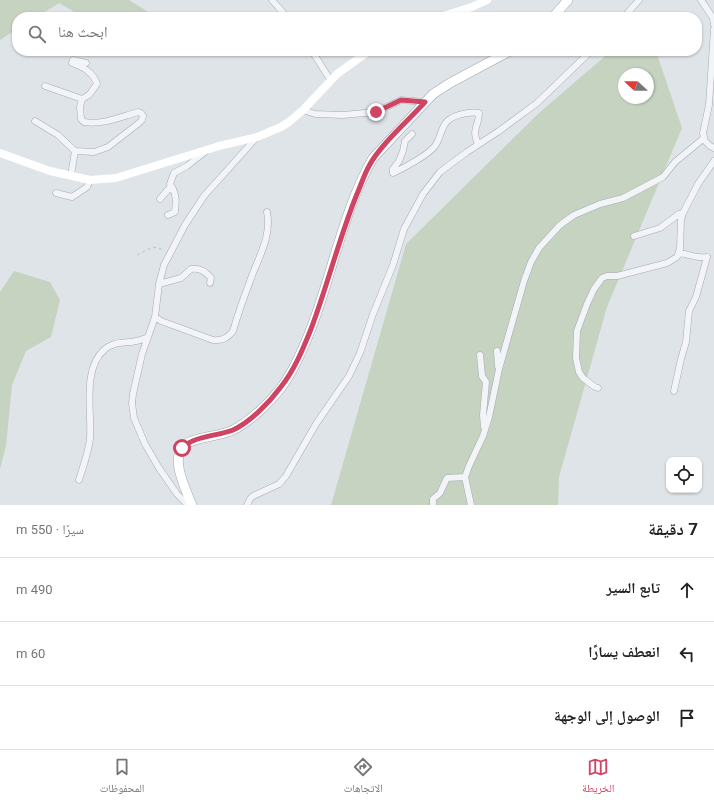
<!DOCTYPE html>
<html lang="ar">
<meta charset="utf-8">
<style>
:root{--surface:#fff;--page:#f6f6f6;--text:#222;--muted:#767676;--line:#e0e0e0;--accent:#cf4363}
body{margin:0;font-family:Roboto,"Noto Naskh Arabic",sans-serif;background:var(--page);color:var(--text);direction:rtl}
.controls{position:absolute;right:12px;bottom:12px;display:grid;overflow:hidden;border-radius:8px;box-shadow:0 1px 3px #0004}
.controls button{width:36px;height:36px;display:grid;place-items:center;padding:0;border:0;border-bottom:1px solid var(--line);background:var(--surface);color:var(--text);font:20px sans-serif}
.compass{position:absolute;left:618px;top:68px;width:36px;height:36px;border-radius:50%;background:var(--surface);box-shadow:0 1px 3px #0004;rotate:292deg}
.stop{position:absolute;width:12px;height:12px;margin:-9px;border:3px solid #cf4363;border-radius:50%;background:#fff}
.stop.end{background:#cf4363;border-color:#fff;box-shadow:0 1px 4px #0008}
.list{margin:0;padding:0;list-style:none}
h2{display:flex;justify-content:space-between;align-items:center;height:52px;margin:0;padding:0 16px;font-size:17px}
h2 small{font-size:13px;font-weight:400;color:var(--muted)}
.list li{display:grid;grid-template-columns:26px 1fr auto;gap:12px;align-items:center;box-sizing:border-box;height:64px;padding:0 16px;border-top:1px solid var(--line)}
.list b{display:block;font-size:15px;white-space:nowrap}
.list em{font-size:13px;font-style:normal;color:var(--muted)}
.icon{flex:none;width:22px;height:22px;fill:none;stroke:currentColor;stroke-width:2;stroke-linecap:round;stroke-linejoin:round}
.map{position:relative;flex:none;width:714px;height:505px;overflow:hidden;direction:ltr}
.search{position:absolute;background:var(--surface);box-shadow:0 1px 3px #0004;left:12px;right:12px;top:12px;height:44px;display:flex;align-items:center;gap:10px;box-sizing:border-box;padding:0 14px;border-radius:16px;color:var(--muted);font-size:15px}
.sheet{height:244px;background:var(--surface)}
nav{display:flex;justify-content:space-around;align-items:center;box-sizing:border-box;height:56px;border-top:1px solid var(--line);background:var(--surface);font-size:11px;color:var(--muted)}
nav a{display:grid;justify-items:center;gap:2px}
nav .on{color:var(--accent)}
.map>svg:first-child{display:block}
.green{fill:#c6d3c0;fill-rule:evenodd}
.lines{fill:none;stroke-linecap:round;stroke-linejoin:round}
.street-casing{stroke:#a4abb3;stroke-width:7}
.primary-casing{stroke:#9ea9b4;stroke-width:10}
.path{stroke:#bdc2c7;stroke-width:1;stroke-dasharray:3 3;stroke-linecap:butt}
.street{stroke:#f2f4f7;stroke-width:6}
.secondary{stroke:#fff;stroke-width:8}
.primary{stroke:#fff;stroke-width:9}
.route{stroke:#cf4363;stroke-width:5}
</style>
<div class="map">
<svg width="714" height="505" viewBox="0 0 714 505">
<rect width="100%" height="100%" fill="#dfe4e9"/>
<path class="green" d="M0 0H129L156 17H83L59 3 37 17H17V29L0 40Z
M611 51H656L682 128 607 307 559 477 558 505H331L406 244 539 113ZM624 74H648V98H624Z
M14 271 50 282 60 300 51 337 26 351 12 385 6 446 0 469V292Z"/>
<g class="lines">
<g class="street-casing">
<path id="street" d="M272 0 287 17
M701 0 713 18 714 25
M624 17 639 0
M714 29 709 105 703 133 705 141 710 146 714 148
M312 51 331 81
M45 86 82 99 80 107 81 119 84 122C103 125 120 117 138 112L141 113 143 116 142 120 139 123 108 147 94 152 75 151
M82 99 89 95 97 84C93 72 83 67 72 63L73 60 86 63
M303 110 315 114 343 115 376 112 401 100 425 102
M35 121 58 135 75 151 71 175
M412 134 405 141 403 151 399 161 393 169V173C404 168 428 155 435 146 440 139 441 130 445 124 450 115 471 111 479 113 479 127 471 128 478 144
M56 193 72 197 87 187 90 180
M160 199 171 186
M168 215 175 212C176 202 177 193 170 184L174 173 187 166 206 151
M634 236 660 228 679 214 683 213
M159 284 181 278 191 269C200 268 205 271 211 278L210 283
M155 317 161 321 213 340C222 341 228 338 233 331 238 314 244 297 250 281 258 258 272 237 267 212
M497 351 498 366
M480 355 482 376 486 382 483 415 484 427
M598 388 595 387 583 378 579 372 576 358 577 331 587 304 594 289 602 278 607 276H617L667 263 677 257 680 249 681 220 683 213 698 184 714 161
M674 391 681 359 686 342 689 311 696 297 707 257C696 259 690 254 679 253
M79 480C83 466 89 452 90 438 92 413 82 369 104 350 111 343 120 343 129 342 135 342 142 339 147 338
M188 505 177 494 159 468 145 444 134 418 132 403 133 394 142 354 155 317 159 284 164 265 185 225 204 196 257 137
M247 505 250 499 253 496 279 484 286 476 316 424 349 376 360 353 373 314 393 265 404 229 423 194 440 172 467 152 499 131 537 103 591 51
M433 505V499L440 493 447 478 465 477
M471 505 465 477 469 466 483 436 489 417 499 369 524 281 531 262 539 248 560 225 574 215 600 204 623 198 663 177 675 162 704 138"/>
</g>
<g class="primary-casing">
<path id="primary" d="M553 17 568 0
M192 505C185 488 165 450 192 441 205 436 220 436 233 430 250 422 270 402 281 388 295 369 304 347 312 326 333 271 344 208 373 158L433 94 450 83 510 51"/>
</g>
<path class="path" d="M137 255 153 247 165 250"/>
<use href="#street" class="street"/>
<path class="secondary" d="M440 17 472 7 487 0
M0 153 50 171 90 180 116 178 219 146 257 137 281 127 289 122 303 110 337 74 369 51"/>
<use href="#primary" class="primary"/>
</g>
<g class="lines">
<path class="route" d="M182 448C193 436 218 436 233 430 250 422 269 403 280 388 294 371 303 349 311 329 328 284 339 238 357 194 361 185 364 175 369 166 380 145 408 121 425 102L401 100 376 112"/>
</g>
</svg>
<div class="controls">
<button><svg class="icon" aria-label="locate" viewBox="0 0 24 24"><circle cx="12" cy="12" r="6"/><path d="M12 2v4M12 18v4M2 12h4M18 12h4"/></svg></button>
</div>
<svg class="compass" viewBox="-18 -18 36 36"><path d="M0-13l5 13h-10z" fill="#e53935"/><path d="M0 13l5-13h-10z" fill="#767676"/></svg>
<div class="stop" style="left:182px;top:448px"></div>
<div class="stop end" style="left:376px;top:112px"></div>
<div class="search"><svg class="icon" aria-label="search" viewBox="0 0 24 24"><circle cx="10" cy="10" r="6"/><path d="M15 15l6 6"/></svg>ابحث هنا</div>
</div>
<section class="sheet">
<h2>7 دقيقة<small>سيرًا · 550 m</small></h2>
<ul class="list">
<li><svg class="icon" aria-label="ahead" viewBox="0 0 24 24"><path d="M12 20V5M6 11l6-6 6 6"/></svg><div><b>تابع السير</b></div><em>490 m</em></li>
<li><svg class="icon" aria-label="left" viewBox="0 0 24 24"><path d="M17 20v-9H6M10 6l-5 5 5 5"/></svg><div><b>انعطف يسارًا</b></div><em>60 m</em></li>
<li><svg class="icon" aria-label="arrive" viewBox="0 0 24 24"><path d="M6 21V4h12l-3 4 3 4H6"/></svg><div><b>الوصول إلى الوجهة</b></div></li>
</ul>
</section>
<nav>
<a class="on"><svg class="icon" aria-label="map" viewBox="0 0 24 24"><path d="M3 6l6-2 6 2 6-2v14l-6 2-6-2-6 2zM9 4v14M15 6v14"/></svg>الخريطة</a>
<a><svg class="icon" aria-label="directions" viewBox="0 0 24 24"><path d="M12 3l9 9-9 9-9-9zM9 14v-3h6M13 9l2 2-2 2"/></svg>الاتجاهات</a>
<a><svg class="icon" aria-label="saved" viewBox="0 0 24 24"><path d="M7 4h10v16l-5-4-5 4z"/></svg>المحفوظات</a>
</nav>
